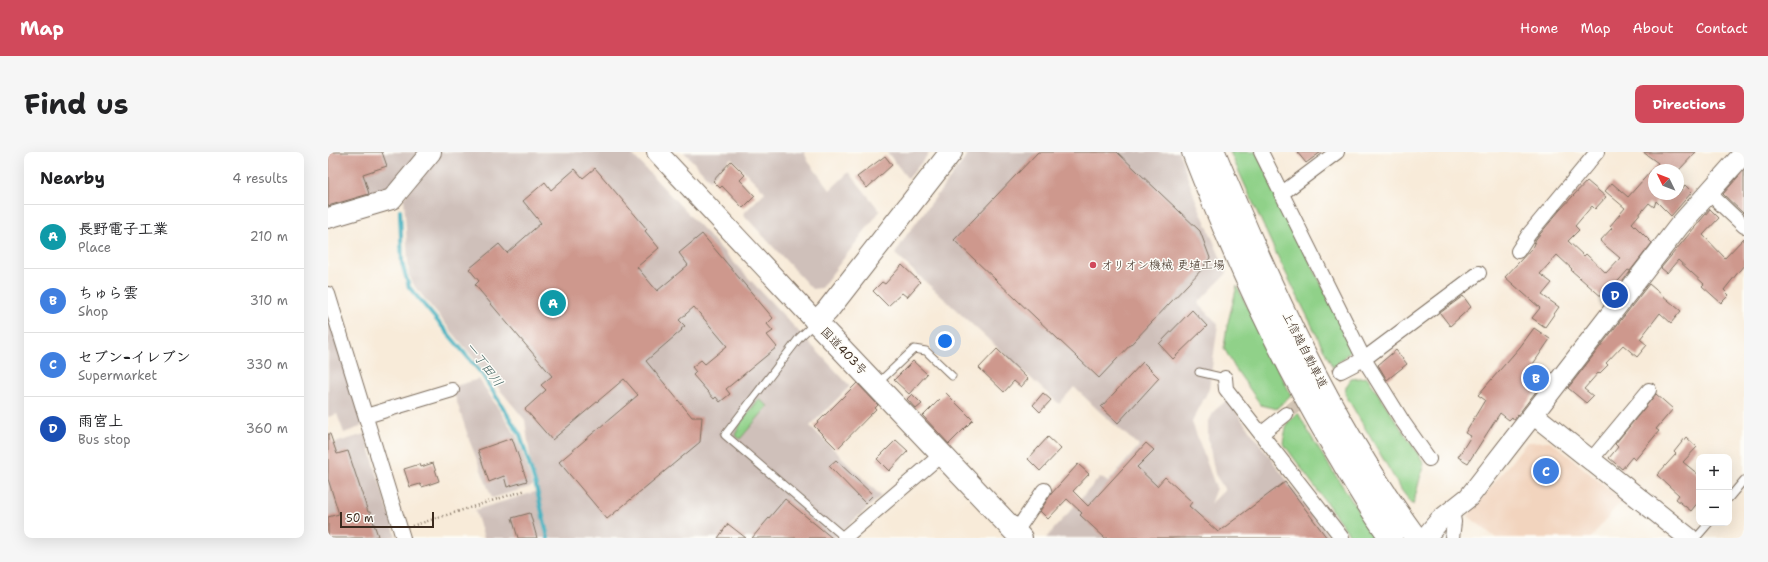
<!DOCTYPE html>
<meta charset="utf-8">
<style>
:root{--surface:#fff;--page:#f6f6f6;--text:#202124;--muted:#757577;--line:#e0e0e0;--accent:#d1495b}
body{margin:0;font-family:"Shantell Sans","Klee One",sans-serif;background:var(--page);color:var(--text)}
.controls{position:absolute;right:12px;bottom:12px;display:grid;overflow:hidden;border-radius:8px;box-shadow:0 4px 16px #0002}
.controls button{width:36px;height:36px;display:grid;place-items:center;padding:0;border:0;border-bottom:1px solid var(--line);background:var(--surface);color:var(--text);font:20px sans-serif}
.compass{position:absolute;left:1320px;top:12px;width:36px;height:36px;border-radius:50%;background:var(--surface);box-shadow:0 4px 16px #0002;rotate:313deg}
.scale{position:absolute;left:12px;bottom:10px;width:94px;box-sizing:border-box;padding-left:4px;border:2px solid #3b2a1e;border-top:0;font-size:11px;line-height:14px;white-space:nowrap;color:#3b2a1e;-webkit-text-stroke:3px #fdfcf7;paint-order:stroke}
.you{position:absolute;left:617px;top:189px;width:14px;height:14px;margin:-10px;border:3px solid #fff;border-radius:50%;background:#1a73e8;box-shadow:0 0 0 6px #1a73e833}
.badge{display:grid;place-items:center;width:26px;height:26px;border-radius:50%;background:var(--accent);color:#fff;font-size:13px;font-weight:700}
.pin{position:absolute;translate:-50% -50%;border:2px solid #fff;box-shadow:0 1px 4px #0006}
.list{margin:0;padding:0;list-style:none}
h2{display:flex;justify-content:space-between;align-items:center;height:52px;margin:0;padding:0 16px;font-size:17px}
h2 small{font-size:13px;font-weight:400;color:var(--muted)}
.list li{display:grid;grid-template-columns:26px 1fr auto;gap:12px;align-items:center;box-sizing:border-box;height:64px;padding:0 16px;border-top:1px solid var(--line)}
.list b{display:block;font-size:15px;white-space:nowrap}
.list p{margin:0;font-size:13px;white-space:nowrap;color:var(--muted)}
.list em{font-size:13px;font-style:normal;color:var(--muted)}
.map{position:relative;flex:none;width:1416px;height:386px;overflow:hidden;border-radius:8px}
header{display:flex;align-items:center;gap:24px;box-sizing:border-box;height:56px;padding:0 20px;background:var(--accent);color:#fff}
header strong{font-size:19px}
nav{display:flex;gap:22px;margin-inline-start:auto;font-size:14px}
.intro{display:flex;align-items:center;justify-content:space-between;box-sizing:border-box;height:96px;padding:0 24px}
h1{margin:0;font-size:28px}
.button{padding:10px 18px;border-radius:8px;background:var(--accent);color:#fff;font-size:14px;font-weight:700}
main{display:flex;gap:24px;padding:0 24px}
aside{flex:1;background:var(--surface);border-radius:8px;box-shadow:0 4px 16px #0002}
.map>svg:first-child{display:block}
.built{fill:#f2d4be}
.industrial{fill:#cfc0ba}
.green{fill:#90d189;stroke:#667e54}
.lines{fill:none;stroke-linecap:round;stroke-linejoin:round}
.stream{stroke:#42b0bf;stroke-width:4}
.building{fill:#ce988d}
.street-tunnel{stroke:#d2c4b4;stroke-width:14;stroke-dasharray:14 7;stroke-linecap:butt}
.lane-casing{stroke:#7d6e5f;stroke-width:9}
.street-casing{stroke:#7d6e5f;stroke-width:16}
.secondary-casing{stroke:#7d6e5f;stroke-width:22}
.highway-casing{stroke:#7d6e5f;stroke-width:24}
.path{stroke:#7d6e5f;stroke-width:2.5;stroke-dasharray:1 3;stroke-linecap:butt}
.lane{stroke:#fff;stroke-width:7}
.street{stroke:#fff;stroke-width:14}
.secondary{stroke:#fff;stroke-width:20}
.highway{stroke:#fff;stroke-width:22}
.poi-dot{fill:#d1495b;stroke:#fdfcf7;stroke-width:1.5}
.labels{text-anchor:middle;stroke-width:3;stroke-linejoin:round;paint-order:stroke}
.poi-label{font-size:12px;fill:#3b2a1e;stroke:#fdfcf7;text-anchor:start}
.street-label{font-size:12px;fill:#3b2a1e;stroke:#fdfcf7}
.water-label{font-size:13px;font-style:italic;fill:#3e605e;stroke:#fdfcf7}
</style>
<header>
<strong>Map</strong>
<nav><a>Home</a><a>Map</a><a>About</a><a>Contact</a></nav>
</header>
<div class="intro"><h1>Find us</h1><a class="button">Directions</a></div>
<main>
<aside>
<h2>Nearby<small>4 results</small></h2>
<ul class="list">
<li><span class="badge" style="background:#0f9aa8">A</span><div><b>長野電子工業</b><p>Place</p></div><em>210 m</em></li>
<li><span class="badge" style="background:#3f7fe0">B</span><div><b>ちゅら雲</b><p>Shop</p></div><em>310 m</em></li>
<li><span class="badge" style="background:#3f7fe0">C</span><div><b>セブン-イレブン</b><p>Supermarket</p></div><em>330 m</em></li>
<li><span class="badge" style="background:#1a4fb4">D</span><div><b>雨宮上</b><p>Bus stop</p></div><em>360 m</em></li>
</ul>
</aside>
<div class="map">
<svg width="1416" height="386" viewBox="0 0 1416 386">
<rect width="100%" height="100%" fill="#fdfcf7"/>
<filter id="ink" filterUnits="userSpaceOnUse"><feTurbulence type="fractalNoise" baseFrequency=".025" numOctaves="2"/><feDisplacementMap in="SourceGraphic" scale="8" xChannelSelector="R" yChannelSelector="G"/><feConvolveMatrix kernelMatrix="1 2 1 2 8 2 1 2 1" color-interpolation-filters="sRGB"/></filter>
<filter id="wash" filterUnits="userSpaceOnUse"><feTurbulence type="fractalNoise" baseFrequency=".012" numOctaves="4" result="noise"/><feDisplacementMap in="SourceGraphic" scale="16" xChannelSelector="R" yChannelSelector="G"/><feGaussianBlur stdDeviation="0.9" result="paint"/><feColorMatrix in="noise" values="0 0 0 0 0 0 0 0 0 0 0 0 0 0 0 0 0 1.4 0 .05"/><feComposite in="paint" operator="in"/></filter>
<g filter="url(#wash)">
<rect width="100%" height="100%" fill="#f8ebd9"/>
<path class="built" d="M1222 289 1294 348 1263 386H1168L1140 364 1199 290Z"/>
<path class="industrial" d="M0 0H91L64 35 0 56Z
M112 0H302L522 234 482 274 553 344 506 386H156L147 358 207 340 197 268 87 135 81 123 76 46Z
M356 0H476L480 9 502 38 521 20 552 59 493 136 484 137 415 62 437 40 403 6 382 28Z
M559 0H602L580 27Z
M642 0H851L867 46 899 121 870 151 890 172 881 237 864 270 888 336 882 352 897 338 887 322 880 286V271L886 259 899 248 1002 386H718L772 325 780 330 811 294 770 258 746 235 731 252 567 102 578 84Z
M0 161 35 272 32 275 16 281 9 262 0 265Z
M151 227 189 285 205 334 164 346 142 290 124 235Z
M37 282 68 384 61 386H0V293Z"/>
<path class="green" d="M902 0H928L1021 188 1023 198 1005 216 946 97Z
M909 134 963 243 948 257 933 253 907 216 896 196 899 174Z
M1039 225 1096 311 1085 353 1074 339 1017 242 1018 235 1023 227Z
M431 247 440 254 412 287 407 283 414 269Z
M970 261 988 293 1048 386H1024L955 291 959 271Z"/>
<g class="lines">
<path class="stream" d="M72 58 74 111 81 135 154 222 192 283 208 334 220 386"/>
</g>
<g id="blocks">
<path class="building" d="M0 0H54L59 14 35 22 41 42 0 54Z
M710 0H789L872 79 882 106 876 113 877 114 771 226 626 88Z
M969 0H993L978 11Z
M1315 0H1368L1351 18H1326V42H1350L1357 33 1364 40 1343 64 1328 49 1326 55 1321 51 1304 71 1324 91 1302 119 1300 118 1275 146 1243 118 1244 117 1229 103 1212 122 1224 131 1214 143 1231 155 1217 175 1204 166 1212 156 1177 125 1204 96 1208 87 1231 59 1259 29 1278 45 1267 57 1264 54 1247 74 1251 78 1240 89 1256 104 1258 102 1278 121 1292 106 1272 89 1284 76 1282 74 1297 56 1277 39 1284 31 1300 45 1330 11Z
M557 4 564 13 539 36 529 25Z
M403 9 417 23 412 28 427 44 415 56 394 34 392 36 385 29Z
M267 16 319 77 317 79 331 96 309 115 329 139 360 113 351 101 374 82 445 166 439 172 445 179 439 183 449 195 398 237 402 242 392 250 388 245 386 247 365 223 368 220 364 215 373 208 377 212 399 194 366 155 351 168 357 174 353 177 354 178 318 209 364 265H374L372 290 279 367 231 310 310 243 296 227 224 288 197 257 218 238 213 233 224 224 147 133 151 129 141 117 171 92 179 101 213 71 195 49 217 30 223 38 247 17 255 26Z
M1416 18V62L1395 42Z
M1382 57 1391 66 1375 83 1397 106 1416 86V113L1396 138 1401 143 1393 151 1374 134 1376 132 1350 108 1339 121 1333 116Z
M574 113 592 130 579 145 574 141 560 154 545 139 554 130 557 132Z
M1321 132 1353 159 1343 171 1332 161 1312 187 1319 193 1309 205 1295 193 1278 211 1280 213 1271 222 1270 221 1256 237 1265 244 1258 251 1240 236Z
M1135 144 1143 155 1122 174 1112 161Z
M864 158 879 174 845 207 831 192Z
M1206 176 1222 187 1205 212 1220 224 1186 268 1184 265 1181 268 1172 261 1140 311 1130 305 1143 284 1137 281 1157 248 1150 243 1192 195Z
M669 197 700 227 693 235 686 229 676 240 651 216Z
M1068 198 1079 212 1059 228 1050 213Z
M585 209 599 222 581 242 566 228Z
M815 210 831 226 790 271 773 255Z
M529 231 550 253 547 256 548 257 509 297 486 274Z
M618 241 645 268 621 292 595 264Z
M715 241 723 248 712 260 705 253Z
M584 242 594 252 588 257 579 247Z
M1328 242 1345 257 1328 277 1331 279 1307 308 1304 305 1294 317 1281 306 1290 295 1287 292Z
M0 282H2L9 302 20 299 40 360H42L50 384 44 386H0V365L11 362 0 327Z
M720 285 733 297 712 319 700 307Z
M1358 285 1369 295 1355 310 1371 323V349L1363 359 1348 347 1351 343 1329 323 1348 302 1346 300Z
M184 286 199 329 179 335 176 324 161 330 150 298Z
M568 288 580 299 561 319 549 307Z
M818 291 826 298 809 315 829 334 837 325 864 350 861 354 890 380 957 330 999 386H777L752 363 754 361 739 347 720 367 712 359 723 342 750 312 761 322 745 339 760 354Z
M508 308 545 343 537 351 501 314Z
M105 311 111 329 94 335 92 332 82 335 76 317 92 312 93 315Z
M457 347 504 386H424Z
M202 361 209 386H190L184 366Z
M400 372 418 386H390Z"/>
</g>
</g>
<g filter="url(#ink)">
<use href="#blocks" fill-opacity="0" stroke="#7d6e5f" stroke-width="1"/>
<g class="lines">
<path class="street-tunnel" d="M958 262 1013 219"/>
<g class="lane-casing">
<path id="lane" d="M486 172 472 185 397 283 516 385
M871 220 897 226
M550 231 586 197 598 199 624 224
M1401 346 1416 328
M1368 386 1381 371"/>
</g>
<g class="street-casing">
<path id="street" d="M933 0 1036 207 1013 219
M1380 40 1416 74
M953 42 1009 0
M1190 99 1201 82 1269 0
M0 142 75 386
M897 226 898 237 933 282
M958 262 933 282 1014 386
M38 264 124 238
M1101 307 1075 270 1036 207 1151 121
M1263 308 1321 238
M1124 359 1126 370 1124 386
M687 381 716 338
M516 386 613 303"/>
</g>
<g class="secondary-casing">
<path id="secondary" d="M329 0 488 170
M0 66 64 47 103 0
M1206 263 1361 386
M1097 386 1112 368 1141 345 1351 74 1416 1"/>
</g>
<g class="highway-casing">
<path id="highway" d="M623 0 499 159 488 170 693 386
M865 0C905 103 952 204 1008 299 1026 329 1043 359 1063 386
M886 0C941 133 1002 269 1088 386"/>
</g>
<path class="path" d="M84 374 198 338"/>
<use href="#lane" class="lane"/>
<use href="#street" class="street"/>
<use href="#secondary" class="secondary"/>
<use href="#highway" class="highway"/>
</g>
</g>
<circle class="poi-dot" cx="765" cy="113" r="4"/>
<g class="labels">
<g class="poi-label">
<text x="773" y="117">オリオン機械 更埴工場</text>
</g>
<g class="street-label">
<text transform="translate(977 198) rotate(63)" y="4">上信越自動車道</text>
<text transform="translate(516 199) rotate(46)" y="4">国道403号</text>
</g>
<g class="water-label">
<text transform="translate(157 212) rotate(53)" y="5">一丁田川</text>
</g>
</g>
</svg>
<div class="controls">
<button>+</button>
<button>−</button>
</div>
<svg class="compass" viewBox="-18 -18 36 36"><path d="M0-13l5 13h-10z" fill="#e53935"/><path d="M0 13l5-13h-10z" fill="#757577"/></svg>
<div class="scale">50 m</div>
<div class="you"></div>
<div class="pin badge" style="left:225px;top:151px;background:#0f9aa8">A</div>
<div class="pin badge" style="left:1208px;top:226px;background:#3f7fe0">B</div>
<div class="pin badge" style="left:1218px;top:319px;background:#3f7fe0">C</div>
<div class="pin badge" style="left:1287px;top:143px;background:#1a4fb4">D</div>
</div>
</main>
